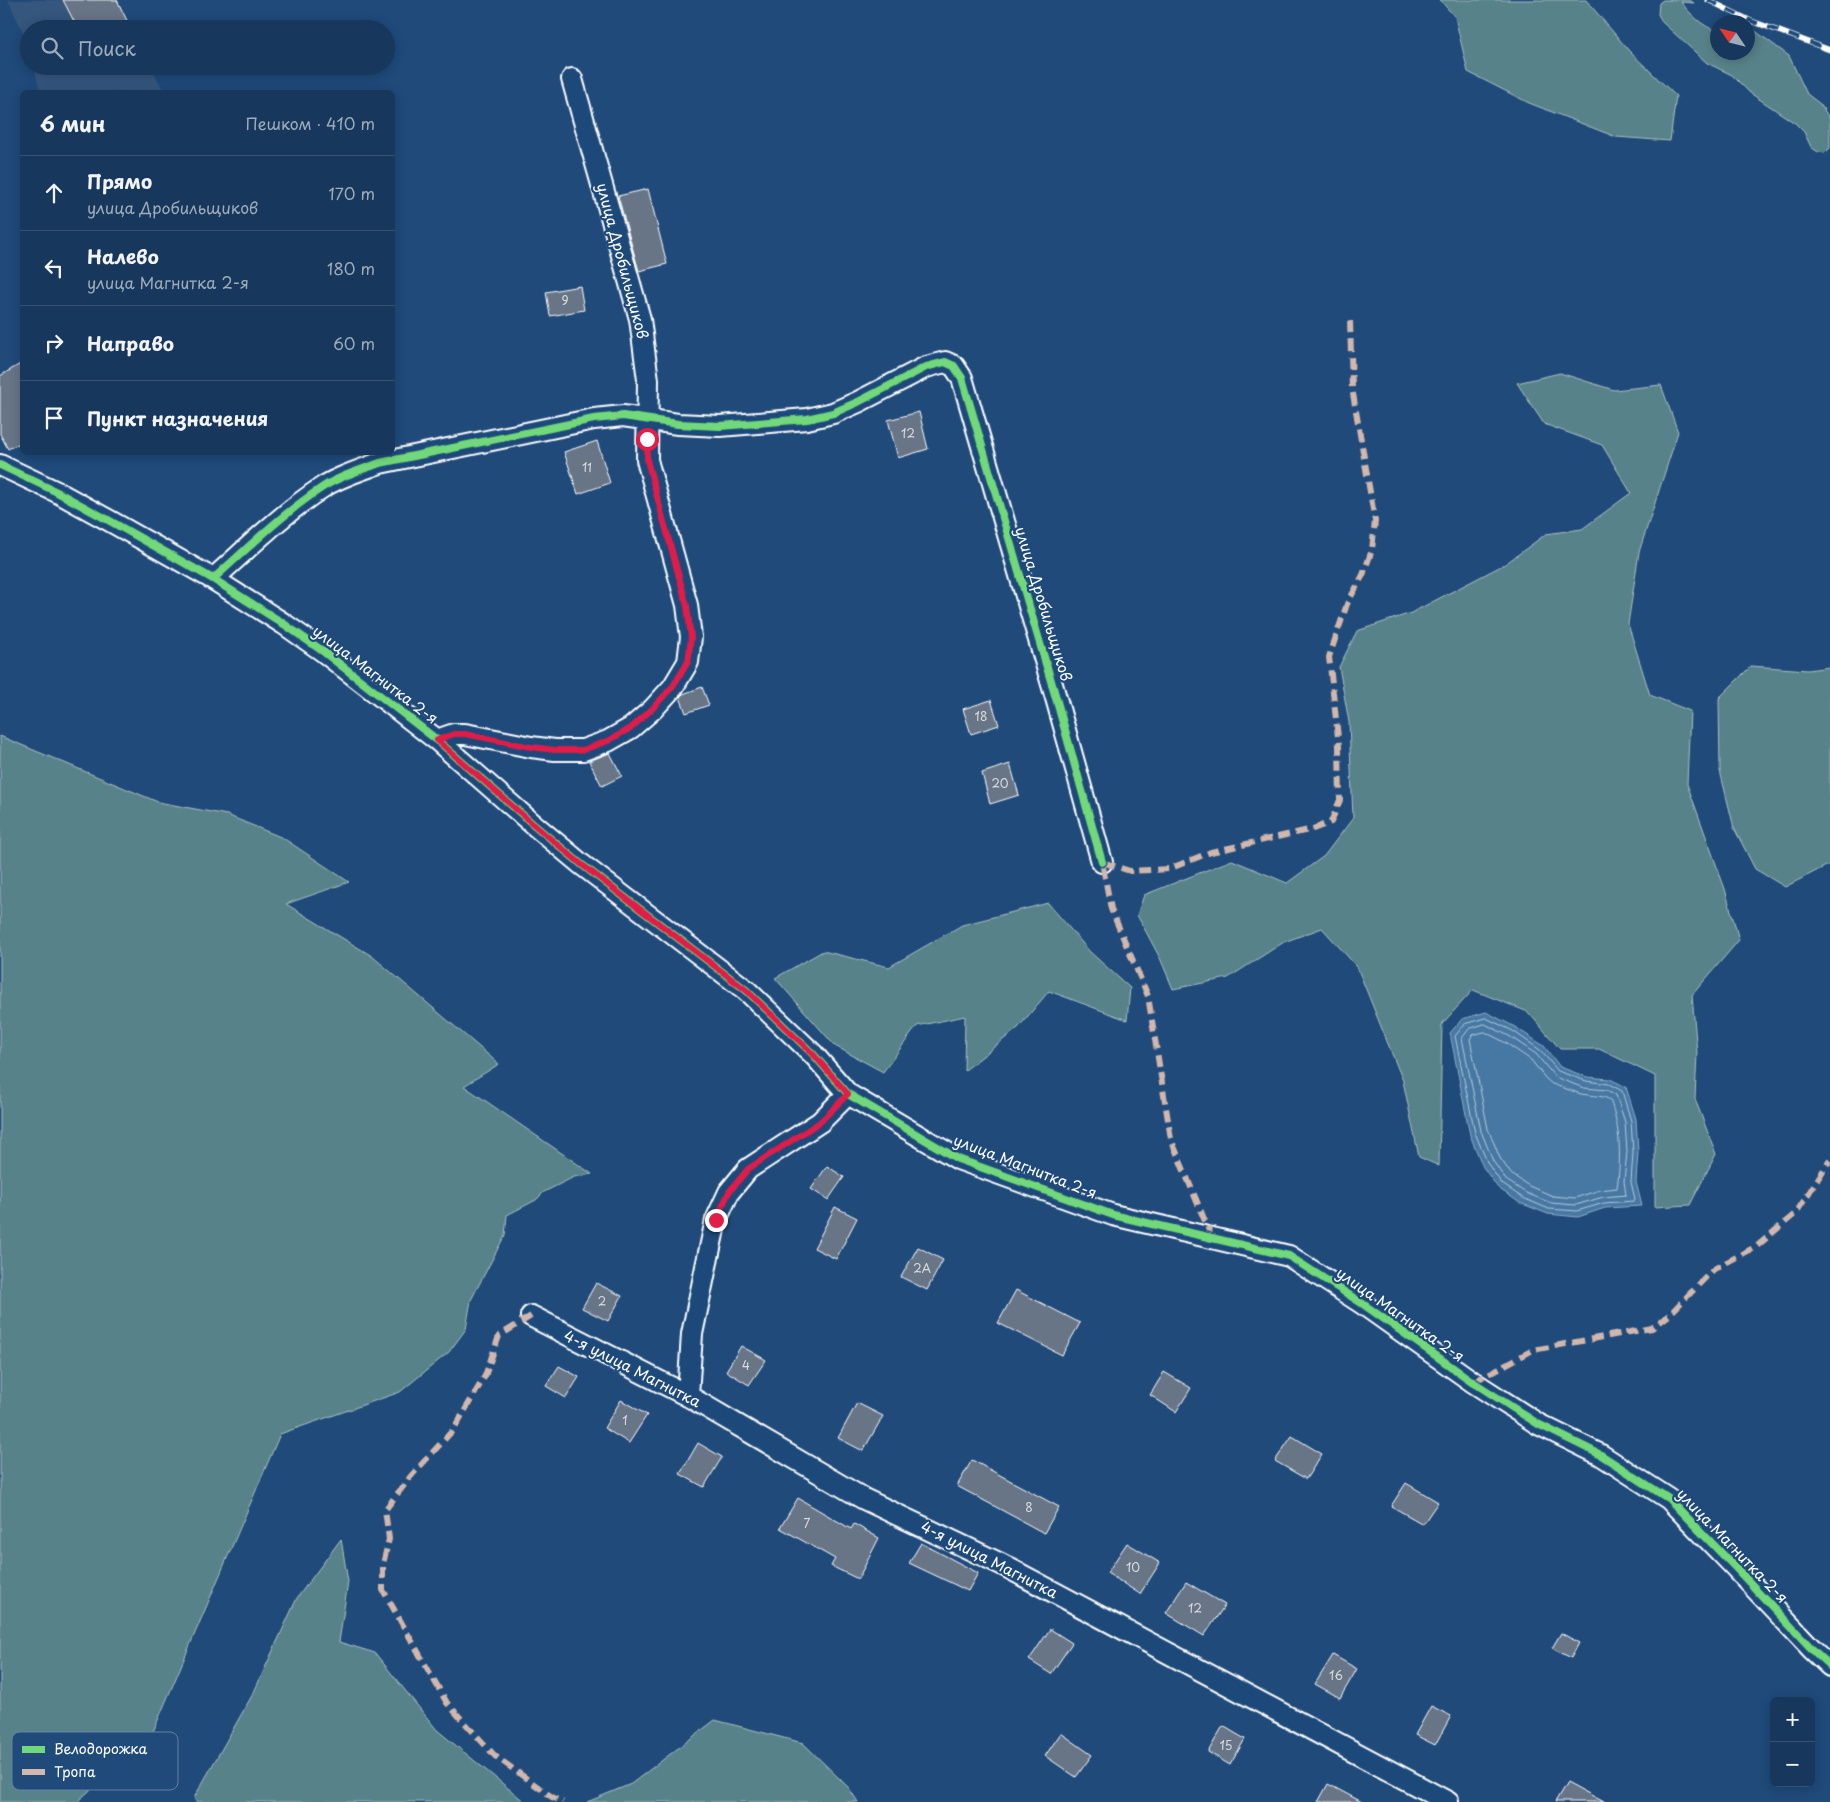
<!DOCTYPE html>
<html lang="ru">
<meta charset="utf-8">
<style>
:root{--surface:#17385c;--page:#203f62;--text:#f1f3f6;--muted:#9eacbb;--line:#365272}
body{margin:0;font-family:"Playpen Sans",sans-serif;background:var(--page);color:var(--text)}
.controls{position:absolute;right:15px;bottom:15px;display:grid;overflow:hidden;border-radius:8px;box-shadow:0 2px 12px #0003}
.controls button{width:45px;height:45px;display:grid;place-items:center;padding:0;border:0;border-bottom:1px solid var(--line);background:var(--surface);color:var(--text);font:25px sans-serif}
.compass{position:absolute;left:1710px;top:15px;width:45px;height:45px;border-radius:50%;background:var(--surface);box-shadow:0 2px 12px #0003;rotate:305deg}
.stop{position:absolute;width:15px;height:15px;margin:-11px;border:4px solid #e11d48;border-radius:50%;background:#fff}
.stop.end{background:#e11d48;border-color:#fff;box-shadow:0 1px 5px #0008}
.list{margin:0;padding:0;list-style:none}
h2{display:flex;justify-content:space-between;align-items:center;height:65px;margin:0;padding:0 20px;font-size:21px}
h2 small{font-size:16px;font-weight:400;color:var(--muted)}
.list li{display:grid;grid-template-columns:32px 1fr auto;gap:15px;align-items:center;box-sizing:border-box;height:75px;padding:0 20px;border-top:1px solid var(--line)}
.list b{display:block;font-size:19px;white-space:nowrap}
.list p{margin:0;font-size:16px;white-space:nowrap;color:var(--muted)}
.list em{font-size:16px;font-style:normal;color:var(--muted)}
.icon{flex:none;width:28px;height:28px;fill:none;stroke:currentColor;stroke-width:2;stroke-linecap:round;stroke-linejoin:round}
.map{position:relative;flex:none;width:1830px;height:1802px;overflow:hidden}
.search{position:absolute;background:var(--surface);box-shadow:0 2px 12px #0003;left:20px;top:20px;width:375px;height:55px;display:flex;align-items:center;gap:12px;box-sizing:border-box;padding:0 18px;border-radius:28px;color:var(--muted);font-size:19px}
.panel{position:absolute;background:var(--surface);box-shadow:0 2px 12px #0003;left:20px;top:90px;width:375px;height:365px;border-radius:8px}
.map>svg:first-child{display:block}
.built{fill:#35577e}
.green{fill:#588289;stroke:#acc0c4}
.water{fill:#4678a3;stroke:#90aec8}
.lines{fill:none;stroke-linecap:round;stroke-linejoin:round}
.shore{stroke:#b5c9da;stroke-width:1}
.building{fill:#677487;stroke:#fff}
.street-casing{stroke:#fff;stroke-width:24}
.street{stroke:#1f4a7a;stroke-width:20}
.rail-casing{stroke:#fff;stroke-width:5.5}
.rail{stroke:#1f4a7a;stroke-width:4;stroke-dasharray:11;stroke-linecap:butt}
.quiet{stroke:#d1b7ad;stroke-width:6;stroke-dasharray:12 6;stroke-linecap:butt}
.cycleway-casing{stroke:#1f4a7a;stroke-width:11}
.cycleway{stroke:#71d979;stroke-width:8}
.route{stroke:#e11d48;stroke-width:6}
.labels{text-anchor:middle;stroke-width:4.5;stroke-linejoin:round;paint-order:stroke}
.number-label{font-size:12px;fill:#d9dce1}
.street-label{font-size:15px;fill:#fff;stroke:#1f4a7a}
.key{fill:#1f4a7a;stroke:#6280a2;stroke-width:1}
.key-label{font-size:14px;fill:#fff}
</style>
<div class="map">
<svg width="1830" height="1802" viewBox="0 0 1830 1802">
<rect width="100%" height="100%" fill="#1f4a7a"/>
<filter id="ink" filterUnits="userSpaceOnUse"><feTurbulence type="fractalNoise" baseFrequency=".02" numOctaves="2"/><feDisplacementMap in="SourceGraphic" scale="10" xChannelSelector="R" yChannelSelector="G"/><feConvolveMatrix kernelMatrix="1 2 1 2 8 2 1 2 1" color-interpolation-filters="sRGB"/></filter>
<g filter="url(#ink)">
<path class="built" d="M8 0H118L132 29H29V45Z
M34 66H151L164 92H40Z"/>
<path class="green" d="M1440 0H1586L1630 52 1676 96 1670 141 1616 137 1529 103 1468 72 1455 17Z
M1663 0H1689L1694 3 1681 2C1691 15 1702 26 1717 31L1718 52H1748V40L1752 43 1756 38 1750 27 1789 56 1807 94 1820 104 1830 119V148L1825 153 1818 152 1811 147 1804 132 1795 123 1750 93 1732 75 1707 63 1662 22 1658 14 1659 3Z
M1560 373 1614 390 1661 385 1678 432 1639 552 1628 624 1650 695 1690 711 1687 784 1725 889 1739 940 1692 995 1697 1053 1695 1099 1716 1154 1690 1205 1655 1207V1076L1599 1049H1560L1528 1012 1473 990 1442 1024 1439 1166 1419 1157 1403 1081 1357 967 1322 928 1284 942 1228 978 1173 989 1160 958 1137 915 1144 895 1232 860 1287 883 1324 856 1353 818 1349 722 1339 667 1357 631 1411 613 1505 564 1546 534 1582 529 1631 493 1602 445 1544 424 1517 383Z
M1751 666 1808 670 1830 667V864L1785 887 1755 869 1734 828 1720 771 1719 698Z
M0 736 158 802 227 815 283 838 349 882 286 904 372 956 499 1064 464 1086 592 1174 574 1177 544 1192 536 1200 507 1215 505 1235 471 1300 466 1329 449 1352 400 1392 280 1434 152 1734 77 1802H0Z
M1048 903 1090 952 1130 988 1127 1020 1049 991 1018 1028 964 1071 965 1016 917 1026 883 1072 835 1046 775 978 823 951 889 967 962 925Z
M341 1539 348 1582 339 1642 375 1653 437 1730 525 1802H196L194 1798 254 1692 297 1598Z
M715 1720 803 1743 849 1788 858 1802H587L631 1784Z"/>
<path class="water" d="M1486 1012 1515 1027 1544 1046 1560 1067 1587 1077 1610 1079 1626 1087 1636 1119 1638 1152 1636 1182 1642 1206 1605 1208 1578 1217 1548 1214 1520 1203 1498 1188 1483 1167 1470 1135 1450 1033 1462 1019Z"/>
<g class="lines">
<path class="shore" d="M1486 1018 1513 1031 1540 1050 1558 1071 1586 1081 1609 1084 1622 1091 1631 1121 1633 1152 1631 1182 1635 1199 1634 1201 1604 1203 1577 1211 1549 1209 1523 1198 1502 1184 1488 1164 1475 1133 1455 1036 1465 1024Z
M1485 1024 1509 1036 1536 1054 1555 1077 1584 1088 1607 1090 1616 1095 1625 1122 1627 1152 1624 1181 1626 1195 1603 1197 1576 1205 1551 1203 1526 1193 1506 1180 1493 1161 1481 1131 1462 1038 1469 1029Z
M1485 1032 1506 1043 1531 1060 1546 1079 1552 1084 1581 1094 1604 1097 1610 1100C1621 1129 1621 1159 1617 1188L1600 1190 1575 1198 1553 1196 1529 1186 1511 1174 1500 1158 1488 1129 1470 1039 1473 1035Z"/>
</g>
<path class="building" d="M63 0H117L131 29H78Z
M648 189 667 264 639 271 618 196Z
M580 286 584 310 550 316 546 292Z
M22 363V442L8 449 0 434V376Z
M919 412 928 449 898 458 888 420Z
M597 441 610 483 578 494 564 452Z
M702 687 709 705 686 713 680 697 683 694Z
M991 700 999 725 971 734 963 709Z
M610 753 622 776 602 786 589 761Z
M1010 764 1019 795 990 804 982 773Z
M827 1166 844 1177 828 1200 811 1189Z
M835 1207 857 1218 836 1259 814 1248Z
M918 1247 943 1260 927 1290 901 1277Z
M596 1283 622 1296 608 1321 582 1308Z
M1016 1290 1080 1323 1062 1355 998 1323Z
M741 1346 766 1360 749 1385 726 1371Z
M559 1366 579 1377 566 1398 546 1386Z
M1164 1372 1191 1388 1176 1412 1150 1395Z
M621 1400 647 1415 629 1443 604 1428Z
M857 1403 883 1416 863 1451 838 1438Z
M1292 1436 1322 1454 1306 1479 1275 1461Z
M698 1443 722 1457 704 1487 680 1474Z
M972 1460 1059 1507 1044 1533 957 1486Z
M1406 1483 1438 1502 1423 1524 1391 1506Z
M798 1498 851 1529 854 1524 879 1538 858 1579 831 1566 835 1559 780 1528Z
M921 1543 978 1573 968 1591 909 1563Z
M1127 1543 1160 1563 1140 1594 1107 1573Z
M1186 1582 1225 1605 1204 1636 1166 1613Z
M1050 1629 1072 1643 1051 1674 1029 1660Z
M1561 1633 1579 1643 1571 1658 1552 1648Z
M1333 1655 1357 1669 1340 1698 1315 1684Z
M1431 1706 1451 1716 1435 1745 1415 1735Z
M1223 1726 1245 1739 1230 1765 1208 1752Z
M1061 1733 1092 1755 1076 1777 1045 1756Z
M1567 1782 1604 1802H1555Z
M1328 1784 1362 1802H1318Z"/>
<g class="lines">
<g class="street-casing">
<path id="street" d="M0 465 57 492 110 521 213 579 284 624 324 652 437 740 533 824 581 864 746 990 813 1054 848 1094 958 1159 1113 1215 1289 1256 1363 1304 1473 1382 1538 1424 1601 1455 1669 1499 1734 1566 1812 1649 1830 1666
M213 579C248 548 283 513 323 487 340 476 361 470 380 463L594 419 623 416 678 424 720 426 807 419 833 413 858 402 926 367 945 362 954 366 962 378 1056 698 1102 862
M437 740 454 734H465L531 747 555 750H583L608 741 631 728 653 709 673 687 688 662 691 637 687 605 647 460 648 380 640 319 572 79
M531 1316 688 1396 864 1499 1001 1564 1448 1802
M688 1396 692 1334 707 1262 716 1220 729 1192 748 1169 820 1122 848 1094"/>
</g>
<use href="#street" class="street"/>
<g class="rail-casing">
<path id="rail" d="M1708 0 1749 20 1830 50"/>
</g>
<use href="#rail" class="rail"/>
<path class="quiet" d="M1212 1238 1171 1139 1148 996 1111 909 1102 862 1130 871 1169 869 1211 852 1313 829 1331 822 1340 800 1339 746 1329 657 1347 604 1363 575 1372 550 1375 521 1352 388 1350 320
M531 1316 499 1336 485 1376 454 1429 411 1476 385 1510 389 1539 383 1564V1590L447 1703 495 1756 552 1797 563 1802
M1473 1382 1533 1350 1652 1328 1669 1315 1714 1269 1757 1246 1796 1213 1830 1160"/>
<g class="cycleway-casing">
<path id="cycleway" d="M0 465 57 492 110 521 213 579 284 624 324 652 437 740 533 824 581 864 746 990 813 1054 848 1094 958 1159 1113 1215 1289 1256 1363 1304 1473 1382 1538 1424 1601 1455 1669 1499 1734 1566 1812 1649 1830 1666
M213 579C248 548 283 513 323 487 340 476 361 470 380 463L594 419 623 416 678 424 720 426 807 419 833 413 858 402 926 367 945 362 954 366 962 378 1056 698 1102 862"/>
</g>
<use href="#cycleway" class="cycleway"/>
</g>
</g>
<g class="lines" filter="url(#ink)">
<path class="route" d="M647 439V460L687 606 691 637 688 662 673 686 652 709 631 728 608 741 583 750H555L531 747 465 734H454L437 740 533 824 581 864 746 990 813 1054 848 1094 820 1122 748 1169 729 1192 716 1220"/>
</g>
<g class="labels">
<g class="number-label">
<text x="565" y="305">9</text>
<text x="908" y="438">12</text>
<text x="587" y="472">11</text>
<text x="981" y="721">18</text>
<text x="1000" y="788">20</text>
<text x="922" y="1273">2А</text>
<text x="602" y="1306">2</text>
<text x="746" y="1370">4</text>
<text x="625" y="1425">1</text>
<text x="1029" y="1512">8</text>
<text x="807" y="1528">7</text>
<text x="1133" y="1572">10</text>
<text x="1195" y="1613">12</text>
<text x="1336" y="1680">16</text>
<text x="1226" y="1750">15</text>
</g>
<g class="street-label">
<text transform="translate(622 261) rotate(75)" y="5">улица Дробильщиков</text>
<text transform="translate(1043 604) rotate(73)" y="5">улица Дробильщиков</text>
<text transform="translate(375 675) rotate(37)" y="5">улица Магнитка 2-я</text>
<text transform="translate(1025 1167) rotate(21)" y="5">улица Магнитка 2-я</text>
<text transform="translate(1400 1315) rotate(35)" y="5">улица Магнитка 2-я</text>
<text transform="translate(632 1369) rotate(27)" y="5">4-я улица Магнитка</text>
<text transform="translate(1732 1546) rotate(46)" y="5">улица Магнитка 2-я</text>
<text transform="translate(989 1560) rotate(27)" y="5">4-я улица Магнитка</text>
</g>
</g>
<rect x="12" y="1732" width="166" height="58" rx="8" class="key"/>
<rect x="22" y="1746" width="23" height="7" fill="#71d979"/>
<rect x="22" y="1769" width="23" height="6" fill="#d1b7ad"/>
<g class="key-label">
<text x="54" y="1754">Велодорожка</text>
<text x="54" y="1777">Тропа</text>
</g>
</svg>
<div class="controls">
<button>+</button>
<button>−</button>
</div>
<svg class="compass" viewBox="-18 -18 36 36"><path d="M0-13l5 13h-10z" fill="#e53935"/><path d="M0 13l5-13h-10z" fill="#9eacbb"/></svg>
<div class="stop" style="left:647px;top:439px"></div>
<div class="stop end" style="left:716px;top:1220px"></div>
<div class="search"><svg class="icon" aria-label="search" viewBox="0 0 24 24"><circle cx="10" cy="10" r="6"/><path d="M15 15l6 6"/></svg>Поиск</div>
<section class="panel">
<h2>6 мин<small>Пешком · 410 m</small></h2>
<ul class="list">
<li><svg class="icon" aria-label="ahead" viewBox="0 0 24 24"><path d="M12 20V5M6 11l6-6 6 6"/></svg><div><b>Прямо</b><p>улица Дробильщиков</p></div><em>170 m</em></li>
<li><svg class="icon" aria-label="left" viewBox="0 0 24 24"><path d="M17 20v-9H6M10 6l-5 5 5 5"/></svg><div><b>Налево</b><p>улица Магнитка 2-я</p></div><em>180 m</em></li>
<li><svg class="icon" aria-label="right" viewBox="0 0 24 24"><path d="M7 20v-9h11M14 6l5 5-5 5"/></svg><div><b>Направо</b></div><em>60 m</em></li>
<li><svg class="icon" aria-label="arrive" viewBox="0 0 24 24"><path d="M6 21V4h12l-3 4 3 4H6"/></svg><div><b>Пункт назначения</b></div></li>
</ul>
</section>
</div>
